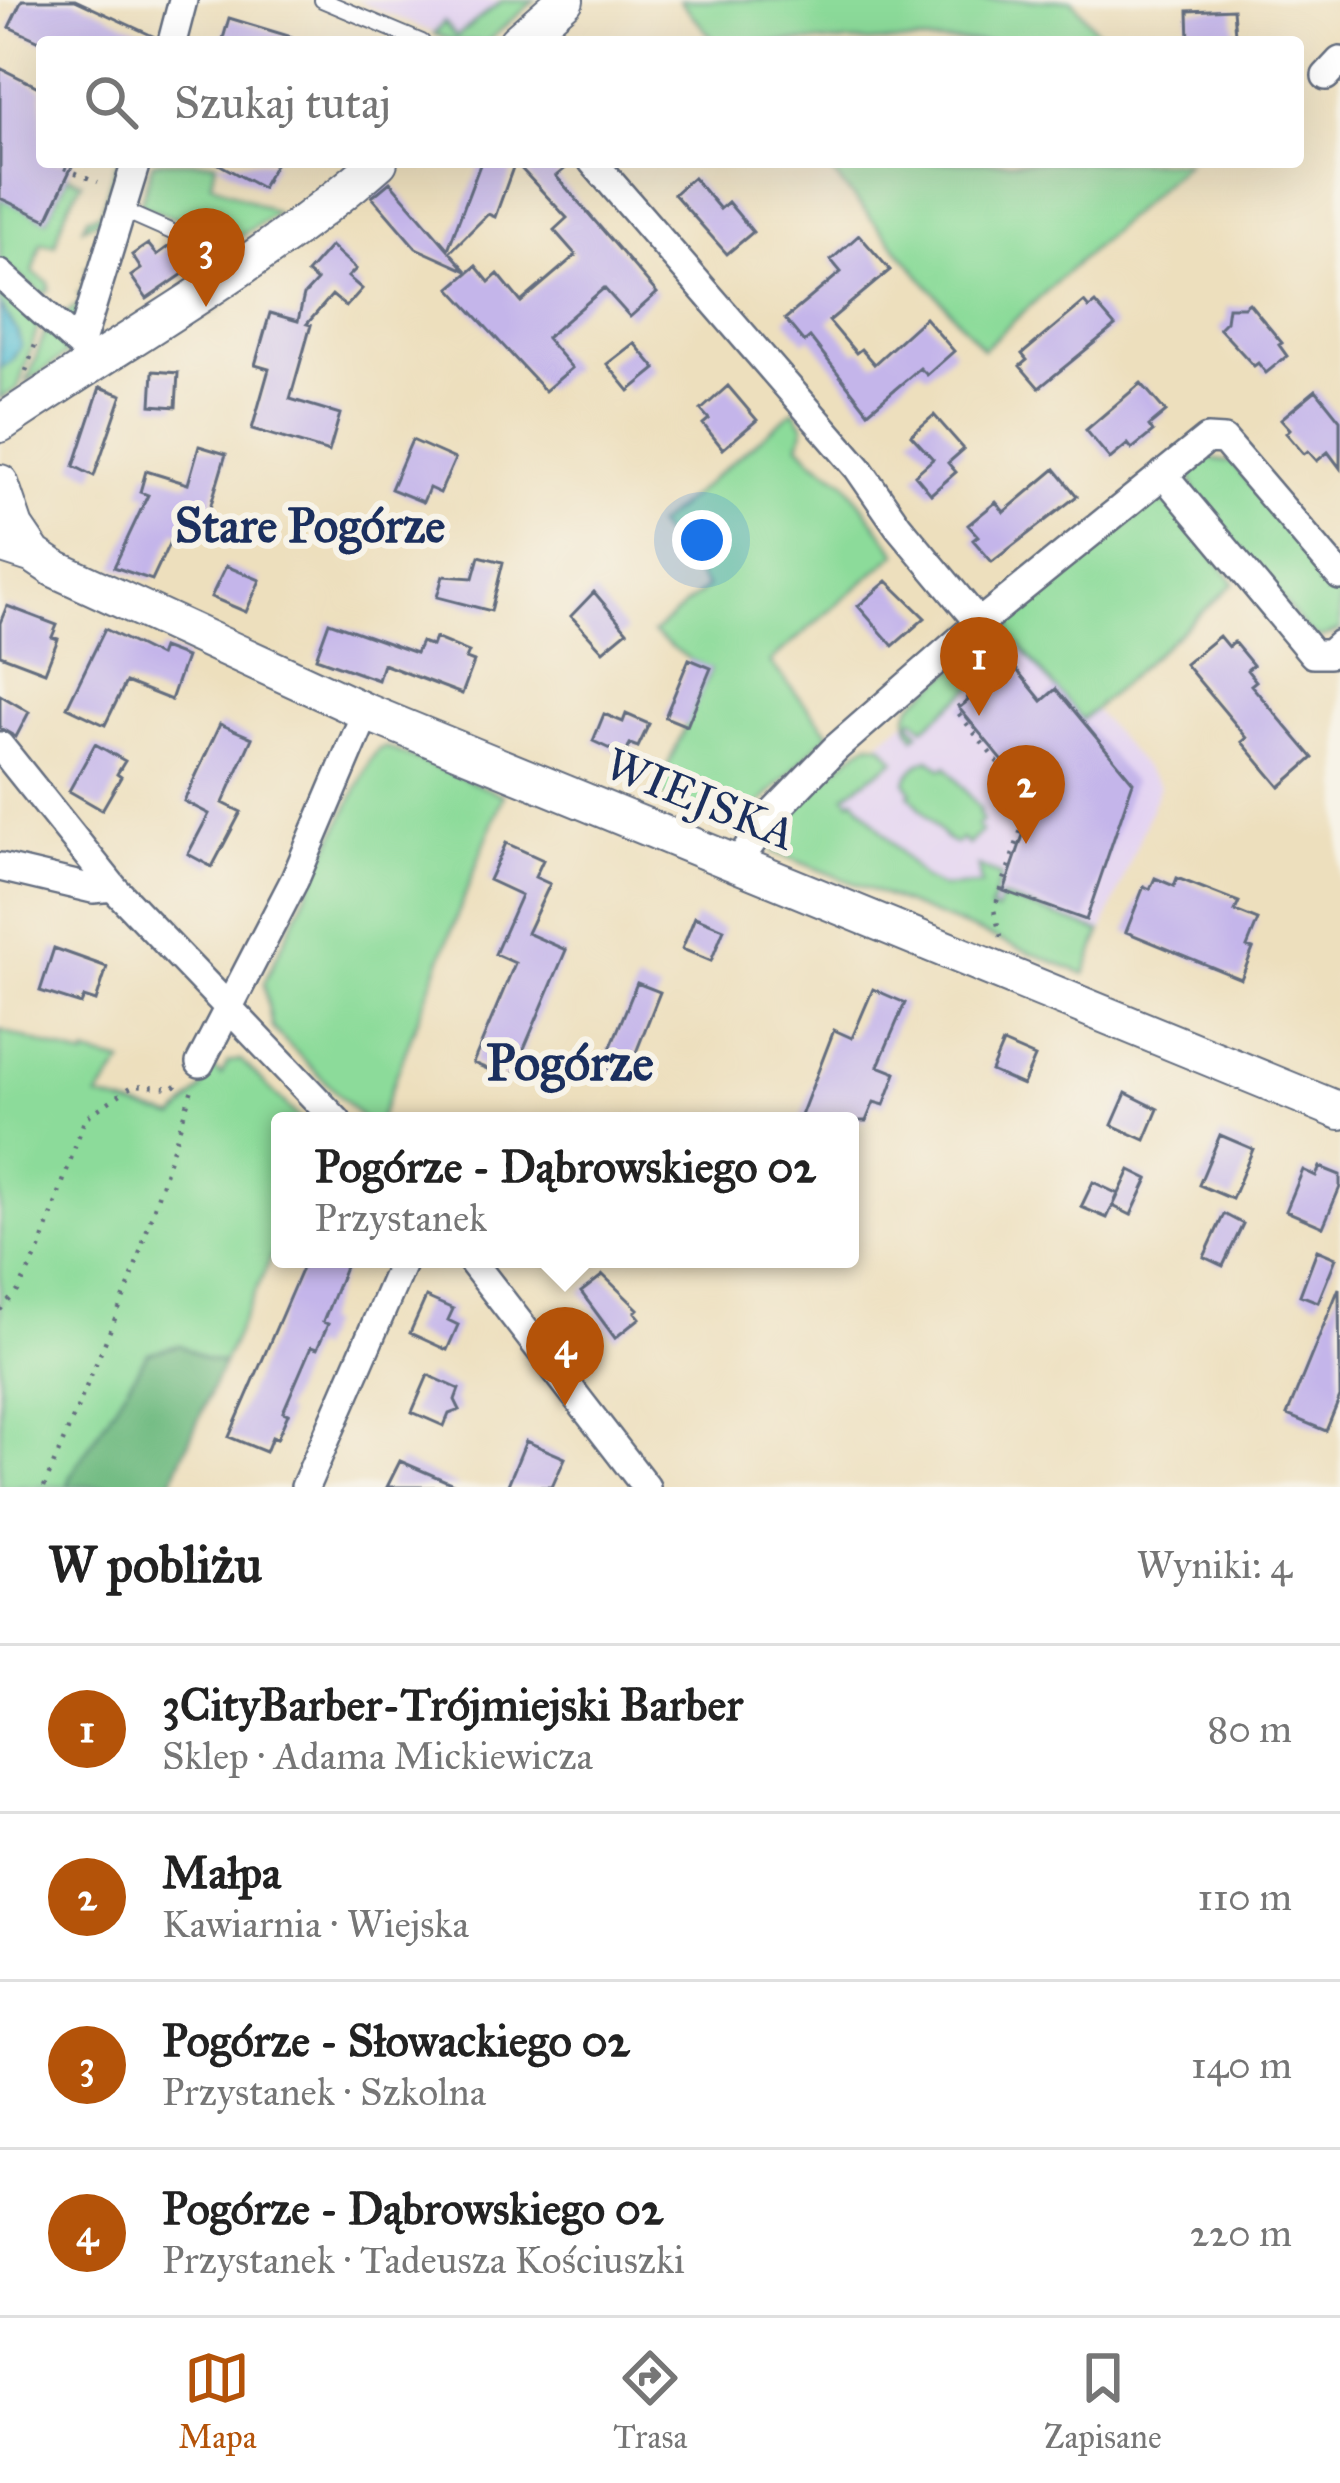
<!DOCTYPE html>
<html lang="pl">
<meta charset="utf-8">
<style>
:root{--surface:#fff;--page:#f6f6f6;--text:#222;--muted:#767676;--line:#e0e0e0;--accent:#b45309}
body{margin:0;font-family:"IM FELL Great Primer",serif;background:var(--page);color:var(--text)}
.you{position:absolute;left:702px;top:540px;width:42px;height:42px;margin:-30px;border:9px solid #fff;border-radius:50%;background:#1a73e8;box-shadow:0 0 0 18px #1a73e833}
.badge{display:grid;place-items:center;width:78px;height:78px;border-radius:50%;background:var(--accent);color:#fff;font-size:39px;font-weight:700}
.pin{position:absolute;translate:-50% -99px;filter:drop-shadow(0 3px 6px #0008)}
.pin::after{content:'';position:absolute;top:63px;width:42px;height:36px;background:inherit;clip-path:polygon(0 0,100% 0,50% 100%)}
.popup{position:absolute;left:271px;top:1112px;width:588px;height:156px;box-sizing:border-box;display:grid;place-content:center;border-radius:12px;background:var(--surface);filter:drop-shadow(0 3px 9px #0005);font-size:39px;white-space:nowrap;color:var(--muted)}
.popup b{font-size:45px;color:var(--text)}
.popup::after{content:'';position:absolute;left:50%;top:100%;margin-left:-24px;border:24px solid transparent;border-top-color:var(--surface)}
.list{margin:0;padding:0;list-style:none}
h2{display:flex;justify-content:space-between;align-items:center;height:156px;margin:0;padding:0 48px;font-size:51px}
h2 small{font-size:39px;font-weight:400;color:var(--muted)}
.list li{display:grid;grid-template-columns:78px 1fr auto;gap:36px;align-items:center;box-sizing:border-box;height:168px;padding:0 48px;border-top:3px solid var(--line)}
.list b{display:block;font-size:45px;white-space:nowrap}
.list p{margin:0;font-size:39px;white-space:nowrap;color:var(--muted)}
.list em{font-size:39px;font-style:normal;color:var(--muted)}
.icon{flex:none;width:66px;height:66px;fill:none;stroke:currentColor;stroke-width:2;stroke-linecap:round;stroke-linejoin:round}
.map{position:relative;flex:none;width:1340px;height:1487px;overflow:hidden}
.search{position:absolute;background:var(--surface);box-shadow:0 12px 48px #0002;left:36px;right:36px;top:36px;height:132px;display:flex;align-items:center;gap:30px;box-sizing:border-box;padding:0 42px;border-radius:12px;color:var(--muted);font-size:45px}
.sheet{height:828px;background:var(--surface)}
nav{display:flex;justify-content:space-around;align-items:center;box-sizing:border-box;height:168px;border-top:3px solid var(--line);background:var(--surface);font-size:33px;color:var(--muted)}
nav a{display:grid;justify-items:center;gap:6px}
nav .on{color:var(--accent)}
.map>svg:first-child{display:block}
.built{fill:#e3d3f2}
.green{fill:#8cdb9a;stroke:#54857c;stroke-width:3}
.forest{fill:#71bb82;stroke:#467570;stroke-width:3}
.water{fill:#57bfd4;stroke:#397799;stroke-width:3}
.building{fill:#c4b5ea}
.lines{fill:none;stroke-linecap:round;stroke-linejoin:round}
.lane-casing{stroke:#646d7f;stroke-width:18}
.street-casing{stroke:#646d7f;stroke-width:32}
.secondary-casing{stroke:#646d7f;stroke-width:40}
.path{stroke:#646d7f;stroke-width:4.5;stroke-dasharray:3 9;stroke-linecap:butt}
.lane{stroke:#fff;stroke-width:14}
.street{stroke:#fff;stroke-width:27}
.secondary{stroke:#fff;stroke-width:36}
.labels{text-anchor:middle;stroke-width:12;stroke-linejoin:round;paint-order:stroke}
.street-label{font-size:45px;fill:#1b2f5e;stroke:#f7f3e8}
.neighbourhood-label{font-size:48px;font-weight:bold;fill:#1b2f5e;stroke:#f7f3e8}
.quarter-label{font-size:51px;font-weight:bold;fill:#1b2f5e;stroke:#f7f3e8}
</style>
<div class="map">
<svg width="1340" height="1487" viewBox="0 0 1340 1487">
<rect width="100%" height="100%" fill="#f7f3e8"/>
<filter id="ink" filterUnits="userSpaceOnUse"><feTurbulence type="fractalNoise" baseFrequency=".00833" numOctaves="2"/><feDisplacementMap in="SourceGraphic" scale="24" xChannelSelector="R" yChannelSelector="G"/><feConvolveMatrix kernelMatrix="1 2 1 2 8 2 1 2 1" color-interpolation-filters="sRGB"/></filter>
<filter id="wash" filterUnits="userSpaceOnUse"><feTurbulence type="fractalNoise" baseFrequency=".004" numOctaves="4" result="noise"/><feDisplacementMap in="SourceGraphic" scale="48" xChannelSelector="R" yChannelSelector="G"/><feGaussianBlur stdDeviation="2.7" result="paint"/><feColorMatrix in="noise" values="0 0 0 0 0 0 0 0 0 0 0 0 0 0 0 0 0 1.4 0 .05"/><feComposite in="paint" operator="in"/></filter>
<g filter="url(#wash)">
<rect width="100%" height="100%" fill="#eddfbd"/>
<path class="built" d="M356 0H531L481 42H455Z
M1021 625 1160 786 1088 968 782 823Z"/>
<path class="green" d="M503 0H535L487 42H455L434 34 444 22 456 37Z
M679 0H1072L1106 42H716Z
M117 162H125L78 324 69 321 66 313 83 301 78 293 86 288 83 281 89 275 86 268 94 264 90 255 97 250 93 243 100 239 97 230 104 225 101 219 83 227 88 217 99 214C109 195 107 181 117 162Z
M153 162H216L211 183 277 213 238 237 229 238 140 205Z
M823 162H1187L983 349Z
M68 176 82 182 66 210 55 245 41 243 33 273 49 283V290L44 294 0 263V198L47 220Z
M0 288 40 321 18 388 0 399V368L11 361 17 331 0 305Z
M46 329 67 345 66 355 27 382Z
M794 410 804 426 799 445 813 460 845 481 897 553 770 662 829 733 747 817 730 827 656 792 711 669 689 659 653 633 707 587 656 526Z
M1209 458 1233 463 1340 595V630L1321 638 1308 632 1196 495 1189 473 1194 465Z
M1167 503 1176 506 1234 583 1082 720 1010 634 1012 620 1142 512 1156 504Z
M978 651 995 652 1003 662 924 728 914 718 910 722 919 733 914 737C905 724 905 714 915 701Z
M870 743 882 745 895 760 845 795 850 801 854 798 923 878 941 887 981 885 978 866 1001 876 990 910 997 911 1002 897 1101 932 1085 974 774 852C774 845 773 838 776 832 784 813 851 752 870 743Z
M386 747 503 795 379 1121H365L272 1028 264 983 371 759 379 749Z
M929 759 942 769 946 766 981 810 979 814 983 821 977 826 982 831 968 845 962 839 956 844 946 839 909 794 912 791 906 783C908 770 917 763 929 759Z
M0 1030 85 1058 87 1054 123 1063 98 1097 175 1118 201 1090 211 1066 221 1075 228 1062 241 1060 302 1121H280V1238L223 1363 205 1359 180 1345 70 1476 68 1487H0Z"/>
<path class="forest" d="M180 1345 205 1359 223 1363 169 1487H68L70 1477 148 1353Z"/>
<path class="water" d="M0 305 17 331 21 346 11 361 0 368Z"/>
<g id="blocks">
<path class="building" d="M22 0H75L155 37 154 42H42L9 27Z
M1233 9 1235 35 1216 36V42H1189L1188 11Z
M229 18 292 37 291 42H222Z
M0 68 42 89V162H74L47 220 0 198Z
M215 162H276L262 188Z
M481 162H515L495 217 488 214 450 252 467 271 416 248 372 197 390 182 448 249Z
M515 162H573L556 176 657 293 630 317 604 288 546 338 572 368 545 391 450 288 476 266 489 282 498 274 521 302 576 255 554 230 567 218Z
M693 177 720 209 728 202 753 232 727 254 674 194Z
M859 235 890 270 829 321 856 353 861 349 874 364 925 318 954 351 927 375 920 368 868 412 810 337 804 342 785 319 841 272 831 260Z
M148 244 157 255 172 244 183 249 191 261 183 266 186 272 147 299 131 276 141 269 132 255Z
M331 246 356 269 348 277 362 289 346 307 332 295 307 324 311 325 290 399 340 414 329 452 252 429 269 369 255 365 270 313 298 321 304 295 317 281 307 273Z
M1084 302 1089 308 1095 303 1115 326 1039 388 1020 366 1027 360 1022 354Z
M1249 303 1282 343 1279 345 1287 356 1266 373 1258 363 1254 366 1219 328 1226 321 1228 307H1244Z
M634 343 656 369 629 391 607 364Z
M153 371 178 373 176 407 151 405Z
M1141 383 1166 412 1149 426 1153 432 1132 449 1128 444 1110 459 1086 430Z
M728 386 757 420 723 449 703 424 709 419 701 410Z
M100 387 122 395 94 476 74 466Z
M1316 390 1340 420V468L1328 452 1317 461 1308 451 1304 454 1286 433 1290 429 1281 419Z
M934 415 964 449 948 463 956 472 931 494 915 475 933 459 911 435Z
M412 440 455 459 440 493 429 488 423 502 391 489Z
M199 446 226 454 201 538 175 531 152 580 114 567 148 495 140 492 146 471 188 484Z
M1055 469 1077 496 992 562 973 540 978 536 968 525 996 502 1004 512Z
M479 556 503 562 491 611 437 597 443 576 473 578Z
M226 566 260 580 246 612 211 597Z
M887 581 925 618 893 646 858 606Z
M594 592 627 631 603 651 571 616Z
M7 606 57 625 52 637 58 639 45 672 0 655V623Z
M329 622 416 653 421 642 432 646 435 638 469 652 466 659 474 662 462 694 383 664 378 680 316 658Z
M105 629 159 656 162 648 186 657 171 700 126 682 105 725 67 707Z
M1219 636 1228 647 1234 642 1253 665 1247 670 1256 681 1251 685 1313 758 1280 787 1242 742 1247 738 1185 664Z
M689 659 711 668 687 726 665 717Z
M1012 664 1042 701 1056 689 1133 782 1086 920 1004 891 1035 800 959 708Z
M0 695 29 712 16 737 0 728Z
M604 714 623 722 626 714 649 724 638 747 630 744 625 756 593 741Z
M220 724 252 738 223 803 241 812 212 867 188 854 209 814 184 801Z
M95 744 125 761 117 774 121 777 102 810 69 791Z
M506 843 543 860 535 877 550 884 527 933 566 950 511 1079 473 1063 515 963 495 954 521 895 489 880Z
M1155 878 1174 886 1177 878 1239 902 1235 911 1258 920 1247 947 1253 949 1241 979 1126 932 1144 886 1150 889Z
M695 917 724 929 711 961 682 949Z
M54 948 107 967 96 1001 84 997 81 1004 40 991Z
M637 983 660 992 627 1075 603 1066Z
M873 989 905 1003 878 1066 896 1073 884 1105 874 1102 866 1121H799L834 1030 852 1038Z
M1003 1043 1035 1057 1023 1085 991 1071Z
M1126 1093 1158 1109 1145 1140 1112 1125Z
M1220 1135 1253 1149 1232 1199 1199 1185Z
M1320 1167 1340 1175V1187L1323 1227 1286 1211 1303 1170 1316 1176Z
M1130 1170 1148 1179 1131 1215 1113 1206Z
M1093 1182 1118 1194 1107 1218 1081 1207Z
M1224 1214 1243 1224 1223 1266 1204 1257Z
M1317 1250 1336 1258 1318 1302 1300 1295Z
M306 1259H348L323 1322 328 1324 317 1349 311 1347 283 1412 288 1414 277 1439 272 1437 266 1452 229 1437Z
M603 1275 638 1309 635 1312 640 1318 615 1338 581 1292Z
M1339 1288 1340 1397 1326 1431 1287 1415Z
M426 1297 453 1309 448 1320 458 1325 447 1350 410 1333Z
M428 1375 459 1389 455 1400 460 1410 449 1414 444 1426 412 1412Z
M526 1441 565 1458 552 1487H507Z
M400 1461 460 1487H387Z"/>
</g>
</g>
<g filter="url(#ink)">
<use href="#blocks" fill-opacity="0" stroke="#646d7f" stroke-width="3"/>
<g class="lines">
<g class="lane-casing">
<path id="lane" d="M322 0 422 42
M122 210 238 261"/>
</g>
<g class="street-casing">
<path id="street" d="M172 42 183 0
M1326 76 1340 61
M593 162 858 468 898 526 979 623 836 748 774 812 736 864
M0 274 91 355
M80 345 136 162
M1163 474 1313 654H1329L1340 644
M979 623 1207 439 1224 440 1340 576
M0 746 113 887 337 1121
M0 867 93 889 113 887
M200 1063 295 879 366 712
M470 1259 646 1487
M305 1487 404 1259"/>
</g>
<g class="secondary-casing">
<path id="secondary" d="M517 42 565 0
M0 424C127 338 264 263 379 162
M0 483 15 527 34 555
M0 544 34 555 55 569 366 712 1340 1111"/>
</g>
<path class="path" d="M64 168 98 182
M26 371 36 342
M1001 937 994 910 1030 803 955 709 1016 658
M0 1310 18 1291 40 1249 85 1118 134 1085 173 1088 183 1079
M44 1487 130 1283 193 1086"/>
<use href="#lane" class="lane"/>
<use href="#street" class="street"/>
<use href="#secondary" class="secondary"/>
</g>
</g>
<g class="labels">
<g class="street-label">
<text transform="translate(701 798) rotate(22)" y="16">WIEJSKA</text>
</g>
<g class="neighbourhood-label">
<text x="310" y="542">Stare Pogórze</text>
</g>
<g class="quarter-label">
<text x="570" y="1080">Pogórze</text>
</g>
</g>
</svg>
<div class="you"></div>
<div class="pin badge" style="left:979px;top:716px">1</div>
<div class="pin badge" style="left:1026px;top:844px">2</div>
<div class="pin badge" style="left:206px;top:307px">3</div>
<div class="pin badge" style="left:565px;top:1406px">4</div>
<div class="popup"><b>Pogórze - Dąbrowskiego 02</b>Przystanek</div>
<div class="search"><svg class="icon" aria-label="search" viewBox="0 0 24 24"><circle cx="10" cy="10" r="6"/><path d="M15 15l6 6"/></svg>Szukaj tutaj</div>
</div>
<section class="sheet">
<h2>W pobliżu<small>Wyniki: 4</small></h2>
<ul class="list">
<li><span class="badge">1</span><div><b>3CityBarber-Trójmiejski Barber</b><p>Sklep · Adama Mickiewicza</p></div><em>80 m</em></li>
<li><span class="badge">2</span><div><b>Małpa</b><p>Kawiarnia · Wiejska</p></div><em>110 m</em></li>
<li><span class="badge">3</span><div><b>Pogórze - Słowackiego 02</b><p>Przystanek · Szkolna</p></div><em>140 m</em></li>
<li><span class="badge">4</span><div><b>Pogórze - Dąbrowskiego 02</b><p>Przystanek · Tadeusza Kościuszki</p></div><em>220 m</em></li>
</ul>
</section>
<nav>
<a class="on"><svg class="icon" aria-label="map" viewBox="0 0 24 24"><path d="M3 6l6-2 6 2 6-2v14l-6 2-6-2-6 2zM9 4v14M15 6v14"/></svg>Mapa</a>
<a><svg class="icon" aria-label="directions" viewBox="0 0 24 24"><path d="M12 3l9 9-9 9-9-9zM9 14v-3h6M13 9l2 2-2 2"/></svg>Trasa</a>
<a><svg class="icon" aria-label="saved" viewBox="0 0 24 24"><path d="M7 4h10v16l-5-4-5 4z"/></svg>Zapisane</a>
</nav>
